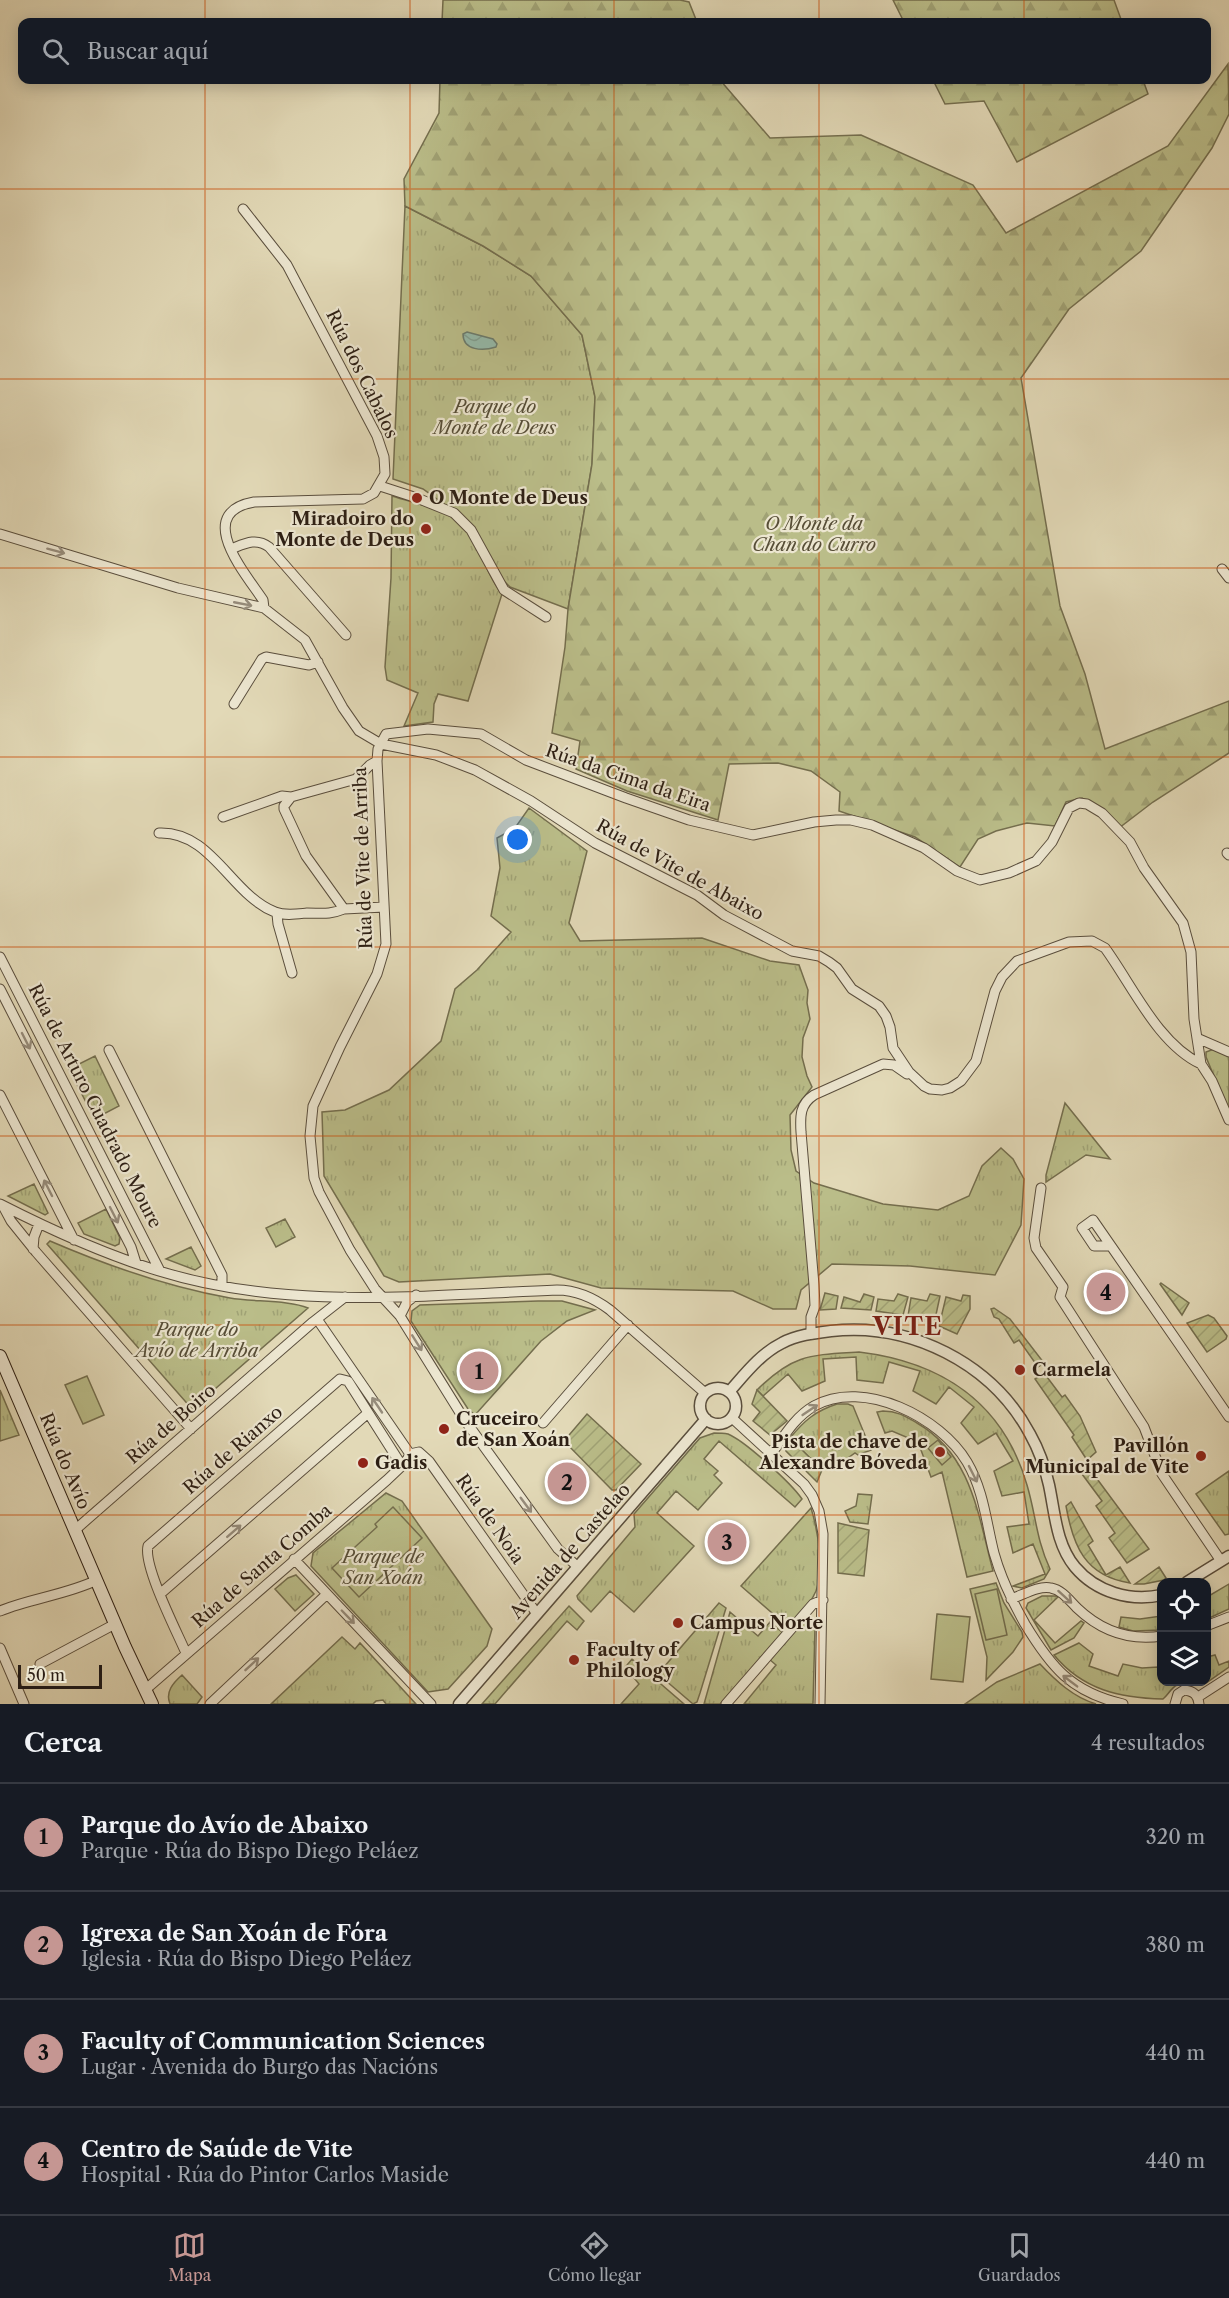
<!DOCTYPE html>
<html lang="es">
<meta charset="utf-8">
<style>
:root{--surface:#171b24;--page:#20242c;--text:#f1f3f6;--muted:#9ea1a6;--line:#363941;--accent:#c59692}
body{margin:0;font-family:"Libre Caslon Text",serif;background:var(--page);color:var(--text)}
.controls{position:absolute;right:18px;bottom:18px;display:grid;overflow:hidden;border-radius:12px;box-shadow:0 3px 15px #0003}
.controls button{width:54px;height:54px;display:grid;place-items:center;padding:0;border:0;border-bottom:2px solid var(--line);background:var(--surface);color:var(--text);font:30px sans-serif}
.scale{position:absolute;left:18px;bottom:15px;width:84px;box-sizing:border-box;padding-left:6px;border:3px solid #2d1f14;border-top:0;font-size:16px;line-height:21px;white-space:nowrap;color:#2d1f14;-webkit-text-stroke:4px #ece6d0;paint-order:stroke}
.you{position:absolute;left:518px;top:840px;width:21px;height:21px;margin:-15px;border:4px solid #fff;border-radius:50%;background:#1a73e8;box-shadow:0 0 0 9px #1a73e833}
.badge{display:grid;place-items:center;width:39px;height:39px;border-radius:50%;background:var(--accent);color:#111;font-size:20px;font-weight:700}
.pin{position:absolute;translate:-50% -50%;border:3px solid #fff;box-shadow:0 2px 6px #0006}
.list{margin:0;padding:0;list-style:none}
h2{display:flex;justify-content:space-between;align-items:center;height:78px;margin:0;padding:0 24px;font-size:26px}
h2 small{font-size:20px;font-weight:400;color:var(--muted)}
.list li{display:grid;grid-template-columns:39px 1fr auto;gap:18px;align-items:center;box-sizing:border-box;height:108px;padding:0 24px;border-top:2px solid var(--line)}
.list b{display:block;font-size:22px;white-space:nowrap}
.list p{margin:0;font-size:20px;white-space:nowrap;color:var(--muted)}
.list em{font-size:20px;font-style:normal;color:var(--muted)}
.icon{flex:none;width:33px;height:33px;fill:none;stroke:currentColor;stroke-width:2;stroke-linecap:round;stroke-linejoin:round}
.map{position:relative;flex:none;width:1229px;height:1704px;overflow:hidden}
.search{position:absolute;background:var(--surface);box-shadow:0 3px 15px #0003;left:18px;right:18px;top:18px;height:66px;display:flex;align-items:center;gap:15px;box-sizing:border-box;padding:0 21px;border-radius:12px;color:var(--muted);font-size:22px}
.sheet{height:510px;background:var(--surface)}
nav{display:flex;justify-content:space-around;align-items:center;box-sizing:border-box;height:84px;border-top:2px solid var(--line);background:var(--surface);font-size:16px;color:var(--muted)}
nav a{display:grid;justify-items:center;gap:3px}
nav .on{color:var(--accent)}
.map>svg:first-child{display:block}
.grass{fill:url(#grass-tufts);stroke:#746e4e;stroke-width:1.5}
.forest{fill:url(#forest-firs);stroke:#746e4e;stroke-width:1.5}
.garden{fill:url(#garden-furrows);stroke:#746e4e;stroke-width:1.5}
.pitch{fill:#babd89;stroke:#746e4e;stroke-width:1.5}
.water{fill:url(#water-waves);stroke:#6b7c6e;stroke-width:1.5}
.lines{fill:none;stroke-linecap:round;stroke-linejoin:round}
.minor-casing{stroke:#5a4e3d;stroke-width:11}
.tertiary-casing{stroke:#5a4e3d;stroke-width:13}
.secondary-casing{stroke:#2d1f14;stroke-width:14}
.minor{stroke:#ece6d0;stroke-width:9}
.tertiary{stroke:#ece6d0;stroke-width:10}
.secondary{stroke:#ece6d0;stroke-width:12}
.oneway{stroke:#968c7b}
.grid{fill:none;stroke:#cc500d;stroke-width:1.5;stroke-opacity:0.55}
.poi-dot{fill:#8f2418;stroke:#ece6d0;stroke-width:2}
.labels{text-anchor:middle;stroke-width:4.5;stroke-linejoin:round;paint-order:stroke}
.street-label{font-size:18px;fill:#2d1f14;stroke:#ece6d0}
.park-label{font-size:18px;font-style:italic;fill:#574e37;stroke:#ece6d0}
.poi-label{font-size:18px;font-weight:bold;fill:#2d1f14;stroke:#ece6d0;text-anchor:start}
.district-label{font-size:24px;font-weight:bold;letter-spacing:1.5px;fill:#7a1f14;stroke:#ece6d0}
</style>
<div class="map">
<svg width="1229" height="1704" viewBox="0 0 1229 1704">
<defs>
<pattern id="grass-tufts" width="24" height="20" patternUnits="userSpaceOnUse" patternTransform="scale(1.5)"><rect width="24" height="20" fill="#babd89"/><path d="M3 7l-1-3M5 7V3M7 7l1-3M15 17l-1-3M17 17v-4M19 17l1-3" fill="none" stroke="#a0a275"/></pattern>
<pattern id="forest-firs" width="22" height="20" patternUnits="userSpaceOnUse" patternTransform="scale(1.5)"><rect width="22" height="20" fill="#babd89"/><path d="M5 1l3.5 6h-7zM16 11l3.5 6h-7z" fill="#a0a275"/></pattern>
<pattern id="garden-furrows" width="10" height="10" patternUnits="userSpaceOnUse" patternTransform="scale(1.5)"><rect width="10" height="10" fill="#babd89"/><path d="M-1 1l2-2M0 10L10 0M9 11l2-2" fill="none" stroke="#a0a275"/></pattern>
<pattern id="water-waves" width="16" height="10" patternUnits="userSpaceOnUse" patternTransform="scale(1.5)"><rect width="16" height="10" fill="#95baaa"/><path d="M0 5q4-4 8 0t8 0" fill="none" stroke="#819f91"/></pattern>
</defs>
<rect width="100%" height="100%" fill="#e2d9b7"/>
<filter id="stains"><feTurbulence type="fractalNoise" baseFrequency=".00333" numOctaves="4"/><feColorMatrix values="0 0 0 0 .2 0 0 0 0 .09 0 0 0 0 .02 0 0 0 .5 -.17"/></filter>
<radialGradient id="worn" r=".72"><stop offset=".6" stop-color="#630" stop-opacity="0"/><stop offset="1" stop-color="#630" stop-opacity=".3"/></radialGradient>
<path class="grass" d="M405 206 483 246 531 276 582 335 595 397 592 464 568 609 510 587 502 579 470 523 423 489 393 479Z
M392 496C426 507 458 509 476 544 485 561 489 579 502 594L468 701 438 694 434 704 433 722 404 726 418 693 387 680 385 667 391 578Z
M529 808 587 851 569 923 580 941 702 938 770 961 799 965 808 990 807 1003 810 1019 803 1038 802 1057 807 1076 812 1087 790 1115 791 1150 796 1171 814 1183 883 1204 938 1210 969 1196 982 1166 1001 1148 1013 1159 1024 1179 1021 1225 995 1275 910 1266 832 1264 801 1290 796 1309H773L733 1291 601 1288 550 1274 399 1282 384 1276 324 1176 322 1112 345 1110 389 1090 441 1041 455 989 477 970 511 932 491 916 500 868 497 838 515 828Z
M1214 1049 1229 1056V1112L1206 1057V1052Z
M95 1056 119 1106 98 1117 95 1111 91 1112 69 1069Z
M1065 1103 1110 1159 1086 1155 1046 1182V1175Z
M34 1184 48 1213 45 1215 8 1196Z
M106 1209 120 1238 119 1244 115 1246 84 1234 78 1223Z
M285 1219 295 1237 276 1247 266 1228Z
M50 1241C108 1266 168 1287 230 1298 252 1302 289 1300 308 1308L192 1409 47 1244Z
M191 1247 201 1266 195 1270 166 1259Z
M538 1301H562L595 1310 567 1321 541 1341 475 1415 468 1409 411 1321 412 1311 420 1305Z
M859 1352C941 1362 1003 1402 1027 1485 1036 1515 1036 1539 1050 1569L1044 1579 1022 1588 1013 1586 1045 1574 1033 1544 1013 1553 1007 1527 1029 1524 1024 1492 1002 1496 994 1471 1013 1461 996 1433 978 1444 961 1423 974 1407 949 1387 936 1404 913 1391 920 1371 889 1362 883 1383 857 1380 856 1357 823 1359 825 1381 802 1391 788 1374 763 1396 757 1390C793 1354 810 1355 859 1352Z
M0 1390 19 1435 0 1441Z
M837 1404H848L853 1406 871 1450 858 1455 855 1453 845 1460 826 1462 824 1465 810 1458 790 1438C804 1421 815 1411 837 1404Z
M883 1411C897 1411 905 1416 917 1423 972 1455 978 1515 993 1571L967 1577 942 1472 931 1477 918 1442 892 1431 885 1433 877 1412Z
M714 1433C719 1433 723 1433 728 1434 745 1441 791 1483 802 1499L795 1507 719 1441 704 1459 718 1471 714 1475 722 1483 698 1510 676 1491 657 1513 694 1546 634 1612 610 1591 591 1612 578 1599 577 1596 635 1527 634 1514 700 1438Z
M1229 1471V1534L1225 1535 1196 1494Z
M386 1493 402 1501 492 1629 487 1646 448 1689 428 1692 311 1566 313 1553Z
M858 1494 872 1495 868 1524 850 1522 845 1511 856 1506Z
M811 1508C818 1531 826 1576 813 1597 807 1608 796 1617 787 1626L741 1586Z
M296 1575 314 1594 295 1611 275 1589 288 1578Z
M996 1583 1004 1603 1022 1632 1023 1637 1013 1652 986 1680 987 1657 970 1589Z
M1229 1584V1609L1207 1619V1597Z
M1042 1596H1059L1034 1620 1055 1643 1081 1621 1084 1623 1074 1638 1051 1650 1026 1608 1028 1603Z
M719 1603 726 1608 700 1693 697 1702 693 1704 658 1674Z
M569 1606 584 1621 577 1630 567 1621 495 1704H482Z
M730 1612 758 1636 770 1622 783 1633 720 1704H704Z
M1161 1616V1630L1133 1631 1119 1627 1121 1617 1140 1619Z
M806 1618 813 1620 815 1627 813 1704H744L776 1665 769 1659Z
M342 1637 355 1649 360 1643 416 1704H386L383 1700 376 1701 373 1704H271Z
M1079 1643 1093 1654 1089 1666 1118 1676 1123 1664 1142 1668 1158 1667 1162 1682H1206L1207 1657 1215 1655 1219 1665 1229 1661V1667L1206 1683C1196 1686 1187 1680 1177 1685 1171 1688 1168 1695 1163 1699 1120 1698 1083 1690 1054 1655Z
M632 1659 684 1704H621L639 1684 626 1668 623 1670Z
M1040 1664C1056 1681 1073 1697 1096 1704H965L997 1682Z
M182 1675 202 1697 197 1704H170C165 1692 173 1683 182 1675Z"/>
<path class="forest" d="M443 0H680L689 2 697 22H442Z
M893 0H1114L1122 22H904Z
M1228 64 1229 114 1212 148 1141 251 1069 309 1021 378 1060 606 1085 674 1105 749 1229 701V753L1153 802 1119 828 1103 809 1082 798 1066 802 1055 826 1027 823 996 831 978 839 960 867 915 837 839 811 840 792 811 771 778 763 729 764 718 820 627 791 576 769 580 741 552 733 565 647 568 609 592 464 595 397 582 335 531 276 483 246 405 206 404 179 439 113 440 80H720L770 138 861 135 973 185 1006 233 1168 146Z
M933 80H1143L1148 94 1017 162 984 101 945 104Z"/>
<path class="garden" d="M1161 1283 1189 1303 1182 1315 1160 1284Z
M825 1293 838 1296 836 1309 820 1310Z
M864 1294 874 1297 871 1310 841 1308 844 1297 860 1302Z
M898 1294 908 1297 903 1315 876 1311 878 1299 894 1301Z
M930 1294 940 1296 934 1324 908 1316 911 1298 927 1301Z
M963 1295 970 1296V1309L957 1334 939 1326 946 1297 961 1301Z
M994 1308 1010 1319 1044 1363 1038 1367 1019 1340 1014 1343 999 1319 994 1317 991 1309Z
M1208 1315 1214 1318 1227 1336 1226 1339 1207 1352 1187 1323Z
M1044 1373 1062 1397 1065 1395 1080 1416 1096 1452 1087 1460 1072 1437 1074 1435 1035 1379Z
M757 1390 787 1421 770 1435 753 1421 760 1412 752 1404Z
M587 1414 641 1464 616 1490H612L564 1441Z
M790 1438 810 1458 824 1465 817 1482 786 1451 785 1447Z
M1089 1468 1149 1549 1127 1563 1109 1538 1115 1533 1096 1506 1102 1501 1082 1474Z
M1071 1502 1093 1541 1088 1545 1106 1575 1120 1567 1130 1583C1085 1576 1073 1546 1066 1506Z
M838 1523 869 1530 864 1576 838 1573Z
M1159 1567 1166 1578 1164 1580 1144 1584H1135Z"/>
<path class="pitch" d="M87 1376 104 1415 83 1424 65 1385Z
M938 1440 951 1457 942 1465 928 1448Z
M393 1507 422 1538 359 1597 332 1568 377 1527 375 1524Z
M997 1589 1007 1635 986 1640 975 1594Z
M937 1614 970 1617 963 1682 931 1679Z"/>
<path class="water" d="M467 332 493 339 497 344 496 347C483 351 463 351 463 334Z"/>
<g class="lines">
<g class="minor-casing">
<path id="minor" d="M243 209 287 265 377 436 384 457 385 474 374 493 363 499 254 502C193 513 245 573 263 600L264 608
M380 486 417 498 454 513 471 530 504 590 546 617
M0 534 178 588 264 608 305 640 343 708 359 731 381 744 436 755 475 770 531 801 595 843 697 895 724 915 792 951 819 956 829 962 837 968 852 989 879 1006 886 1016 890 1027 893 1048 909 1072 924 1086 930 1089 942 1090 950 1088 961 1081 976 1061 995 991 1002 977 1017 961 1069 942 1092 941 1105 948C1132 985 1158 1044 1201 1064
M231 549C244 544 256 537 269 547L346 635
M1222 569 1229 578
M234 704 262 659 266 657 309 665 318 662
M377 761 370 765 356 779 291 797 284 806V809L306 856 344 909 384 907
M223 817 282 796 291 797
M159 833C212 831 231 895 275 912 285 916 297 914 307 913 322 913 329 915 344 909
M1227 853 1229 855
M277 914 278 924 292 973
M0 957 160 1271
M0 989 131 1247 136 1263
M1197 1038 1229 1052
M109 1050 222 1275V1285
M0 1095 74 1240
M1041 1188 1034 1238 1036 1248 1063 1287 1060 1297 1144 1427 1162 1474 1221 1561
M0 1204C51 1230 103 1254 159 1271 287 1311 425 1295 557 1290 577 1290 594 1298 610 1310L705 1393
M3 1206 11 1221 36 1252 191 1429
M1111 1246H1094L1082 1228 1093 1220C1139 1286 1184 1351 1229 1417
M33 1249 34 1237 39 1224
M400 1316 407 1302 416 1295
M317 1319 410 1454
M811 1334V1317L815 1306 814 1285 801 1132C800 1116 800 1104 814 1095L883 1064 894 1065 907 1074
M732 1418 804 1484 812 1495 819 1511 823 1534 820 1704
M543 1423 628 1325
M772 1453C784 1436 795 1417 814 1406 864 1378 941 1418 967 1462 984 1491 986 1522 994 1553 1001 1578 1012 1601 1025 1624 1051 1667 1071 1692 1123 1704
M410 1454 419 1452 429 1461 537 1614
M75 1530 313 1322 345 1297
M294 1559 431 1704
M578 1567 558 1549 464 1419 400 1316 375 1289 350 1250 319 1192 314 1178 310 1136 313 1106 340 1047 377 974 386 944 377 761 378 749 386 734 428 729 481 734 526 760 626 798 689 820 753 835 814 822 836 820H851L872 825 924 848 957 871 980 880 1009 873 1036 861 1052 842 1069 808 1079 803 1087 804 1102 813 1130 842 1144 868 1183 923 1191 952 1194 1019 1201 1064 1212 1081 1229 1120
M160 1594 368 1413
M1011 1599C1023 1595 1039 1585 1051 1588 1062 1590 1069 1600 1077 1608 1100 1630 1129 1641 1162 1636
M0 1611C31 1598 66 1595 97 1580
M1206 1626 1229 1617
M0 1648 24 1704
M186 1653C177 1632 143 1566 148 1546L340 1379 348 1381 402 1466
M40 1664 115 1624
M145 1690 387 1480 406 1462 410 1454
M1198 1697 1229 1677
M210 1704 327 1594
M726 1704 813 1604 823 1600
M1175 1704 1178 1694 1184 1690C1194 1691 1198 1695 1199 1704"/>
</g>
<g class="tertiary-casing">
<path id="tertiary" d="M700 1406a18 18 0 1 1 36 0a18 18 0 1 1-36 0Z
M729 1392C745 1374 760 1354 782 1343 797 1335 815 1333 831 1331 910 1322 992 1363 1030 1434 1039 1450 1045 1467 1049 1485 1055 1513 1056 1544 1075 1567 1096 1592 1130 1602 1162 1595
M1187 1582 1229 1556
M459 1704 706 1419"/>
</g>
<g class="secondary-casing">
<path id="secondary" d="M0 1356 125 1647 152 1704"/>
</g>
<use href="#minor" class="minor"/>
<use href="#tertiary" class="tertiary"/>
<use href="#secondary" class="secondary"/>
</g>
<defs><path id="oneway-shaft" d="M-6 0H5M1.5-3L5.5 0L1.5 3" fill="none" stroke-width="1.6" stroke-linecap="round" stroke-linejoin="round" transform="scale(1.5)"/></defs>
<g class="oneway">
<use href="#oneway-shaft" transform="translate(56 551) rotate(15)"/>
<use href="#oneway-shaft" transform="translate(243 604) rotate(11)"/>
<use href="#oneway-shaft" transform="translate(26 1041) rotate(63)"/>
<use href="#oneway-shaft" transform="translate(48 1188) rotate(-117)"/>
<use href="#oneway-shaft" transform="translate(114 1215) rotate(63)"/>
<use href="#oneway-shaft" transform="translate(417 1343) rotate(58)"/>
<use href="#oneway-shaft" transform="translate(377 1405) rotate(-124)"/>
<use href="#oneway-shaft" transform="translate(810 1410) rotate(-34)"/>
<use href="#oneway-shaft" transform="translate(973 1474) rotate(63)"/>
<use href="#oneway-shaft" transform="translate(526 1505) rotate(54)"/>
<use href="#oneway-shaft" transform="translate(234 1531) rotate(-41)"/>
<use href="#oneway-shaft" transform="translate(1065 1597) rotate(42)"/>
<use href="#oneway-shaft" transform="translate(348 1617) rotate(46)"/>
<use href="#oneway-shaft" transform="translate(252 1664) rotate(-43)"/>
<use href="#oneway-shaft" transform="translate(1070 1681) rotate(-143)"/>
</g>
<path class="grid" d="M205 0V22M410 0V22M614 0V22M819 0V22M1024 0V22M205 80V1704M410 80V1704M614 80V1704M819 80V1704M1024 80V1704M0 189H1229M0 379H1229M0 568H1229M0 757H1229M0 947H1229M0 1136H1229M0 1325H1229M0 1515H1229"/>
<g class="poi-dot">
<circle cx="417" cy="498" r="6"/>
<circle cx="426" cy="529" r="6"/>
<circle cx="1020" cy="1370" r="6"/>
<circle cx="444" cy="1429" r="6"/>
<circle cx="940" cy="1452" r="6"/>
<circle cx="1201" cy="1456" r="6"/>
<circle cx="363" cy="1463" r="6"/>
<circle cx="678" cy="1623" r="6"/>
<circle cx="574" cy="1660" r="6"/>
</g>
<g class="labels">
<g class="street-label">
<text transform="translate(362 374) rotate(64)" y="6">Rúa dos Cabalos</text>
<text transform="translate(628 778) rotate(19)" y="6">Rúa da Cima da Eira</text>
<text transform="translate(363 858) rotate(-92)" y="6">Rúa de Vite de Arriba</text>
<text transform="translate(680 870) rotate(29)" y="6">Rúa de Vite de Abaixo</text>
<text transform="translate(95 1106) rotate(63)" y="6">Rúa de Arturo Cuadrado Moure</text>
<text transform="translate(171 1424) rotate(-41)" y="6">Rúa de Boiro</text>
<text transform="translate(233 1450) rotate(-41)" y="6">Rúa de Rianxo</text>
<text transform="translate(65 1461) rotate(67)" y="6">Rúa do Avío</text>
<text transform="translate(490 1519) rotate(55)" y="6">Rúa de Noia</text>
<text transform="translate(570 1551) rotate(-49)" y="6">Avenida de Castelao</text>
<text transform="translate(262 1566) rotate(-41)" y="6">Rúa de Santa Comba</text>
</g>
<g class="park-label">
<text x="495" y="413">Parque do<tspan x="495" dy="21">Monte de Deus</tspan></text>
<text x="814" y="530">O Monte da<tspan x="814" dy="21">Chan do Curro</tspan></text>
<text x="197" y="1336">Parque do<tspan x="197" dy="21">Avío de Arriba</tspan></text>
<text x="383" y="1563">Parque de<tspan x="383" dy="21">San Xoán</tspan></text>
</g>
<g class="poi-label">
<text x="429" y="504">O Monte de Deus</text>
<text x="414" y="525" text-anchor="end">Miradoiro do<tspan x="414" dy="21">Monte de Deus</tspan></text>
<text x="1032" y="1376">Carmela</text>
<text x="456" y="1425">Cruceiro<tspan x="456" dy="21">de San Xoán</tspan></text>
<text x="928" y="1448" text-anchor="end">Pista de chave de<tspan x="928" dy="21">Alexandre Bóveda</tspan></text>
<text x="1189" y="1452" text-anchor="end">Pavillón<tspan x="1189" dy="21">Municipal de Vite</tspan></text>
<text x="375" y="1469">Gadis</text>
<text x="690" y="1629">Campus Norte</text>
<text x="586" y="1656">Faculty of<tspan x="586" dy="21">Philology</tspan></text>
</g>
<g class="district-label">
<text x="908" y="1335">VITE</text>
</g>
</g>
<rect width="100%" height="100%" filter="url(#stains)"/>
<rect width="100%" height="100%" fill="url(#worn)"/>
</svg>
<div class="controls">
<button><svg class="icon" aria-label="locate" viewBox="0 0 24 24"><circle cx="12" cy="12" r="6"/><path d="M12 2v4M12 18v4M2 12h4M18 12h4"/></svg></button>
<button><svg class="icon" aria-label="layers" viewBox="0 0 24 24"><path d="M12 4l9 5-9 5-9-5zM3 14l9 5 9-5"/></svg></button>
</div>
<div class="scale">50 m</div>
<div class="you"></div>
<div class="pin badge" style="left:479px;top:1371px">1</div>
<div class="pin badge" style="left:567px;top:1482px">2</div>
<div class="pin badge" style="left:727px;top:1542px">3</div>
<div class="pin badge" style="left:1106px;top:1292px">4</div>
<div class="search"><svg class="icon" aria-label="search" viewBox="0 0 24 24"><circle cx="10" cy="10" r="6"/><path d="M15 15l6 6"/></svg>Buscar aquí</div>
</div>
<section class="sheet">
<h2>Cerca<small>4 resultados</small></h2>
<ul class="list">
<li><span class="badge">1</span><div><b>Parque do Avío de Abaixo</b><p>Parque · Rúa do Bispo Diego Peláez</p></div><em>320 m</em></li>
<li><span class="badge">2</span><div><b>Igrexa de San Xoán de Fóra</b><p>Iglesia · Rúa do Bispo Diego Peláez</p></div><em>380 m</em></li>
<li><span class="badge">3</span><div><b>Faculty of Communication Sciences</b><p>Lugar · Avenida do Burgo das Nacións</p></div><em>440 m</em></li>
<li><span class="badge">4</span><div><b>Centro de Saúde de Vite</b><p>Hospital · Rúa do Pintor Carlos Maside</p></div><em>440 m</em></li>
</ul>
</section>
<nav>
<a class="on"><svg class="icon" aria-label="map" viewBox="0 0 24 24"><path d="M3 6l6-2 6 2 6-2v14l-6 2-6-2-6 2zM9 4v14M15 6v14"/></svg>Mapa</a>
<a><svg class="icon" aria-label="directions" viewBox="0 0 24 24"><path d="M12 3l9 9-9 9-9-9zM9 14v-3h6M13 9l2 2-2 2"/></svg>Cómo llegar</a>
<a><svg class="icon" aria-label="saved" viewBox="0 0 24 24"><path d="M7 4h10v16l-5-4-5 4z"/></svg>Guardados</a>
</nav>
